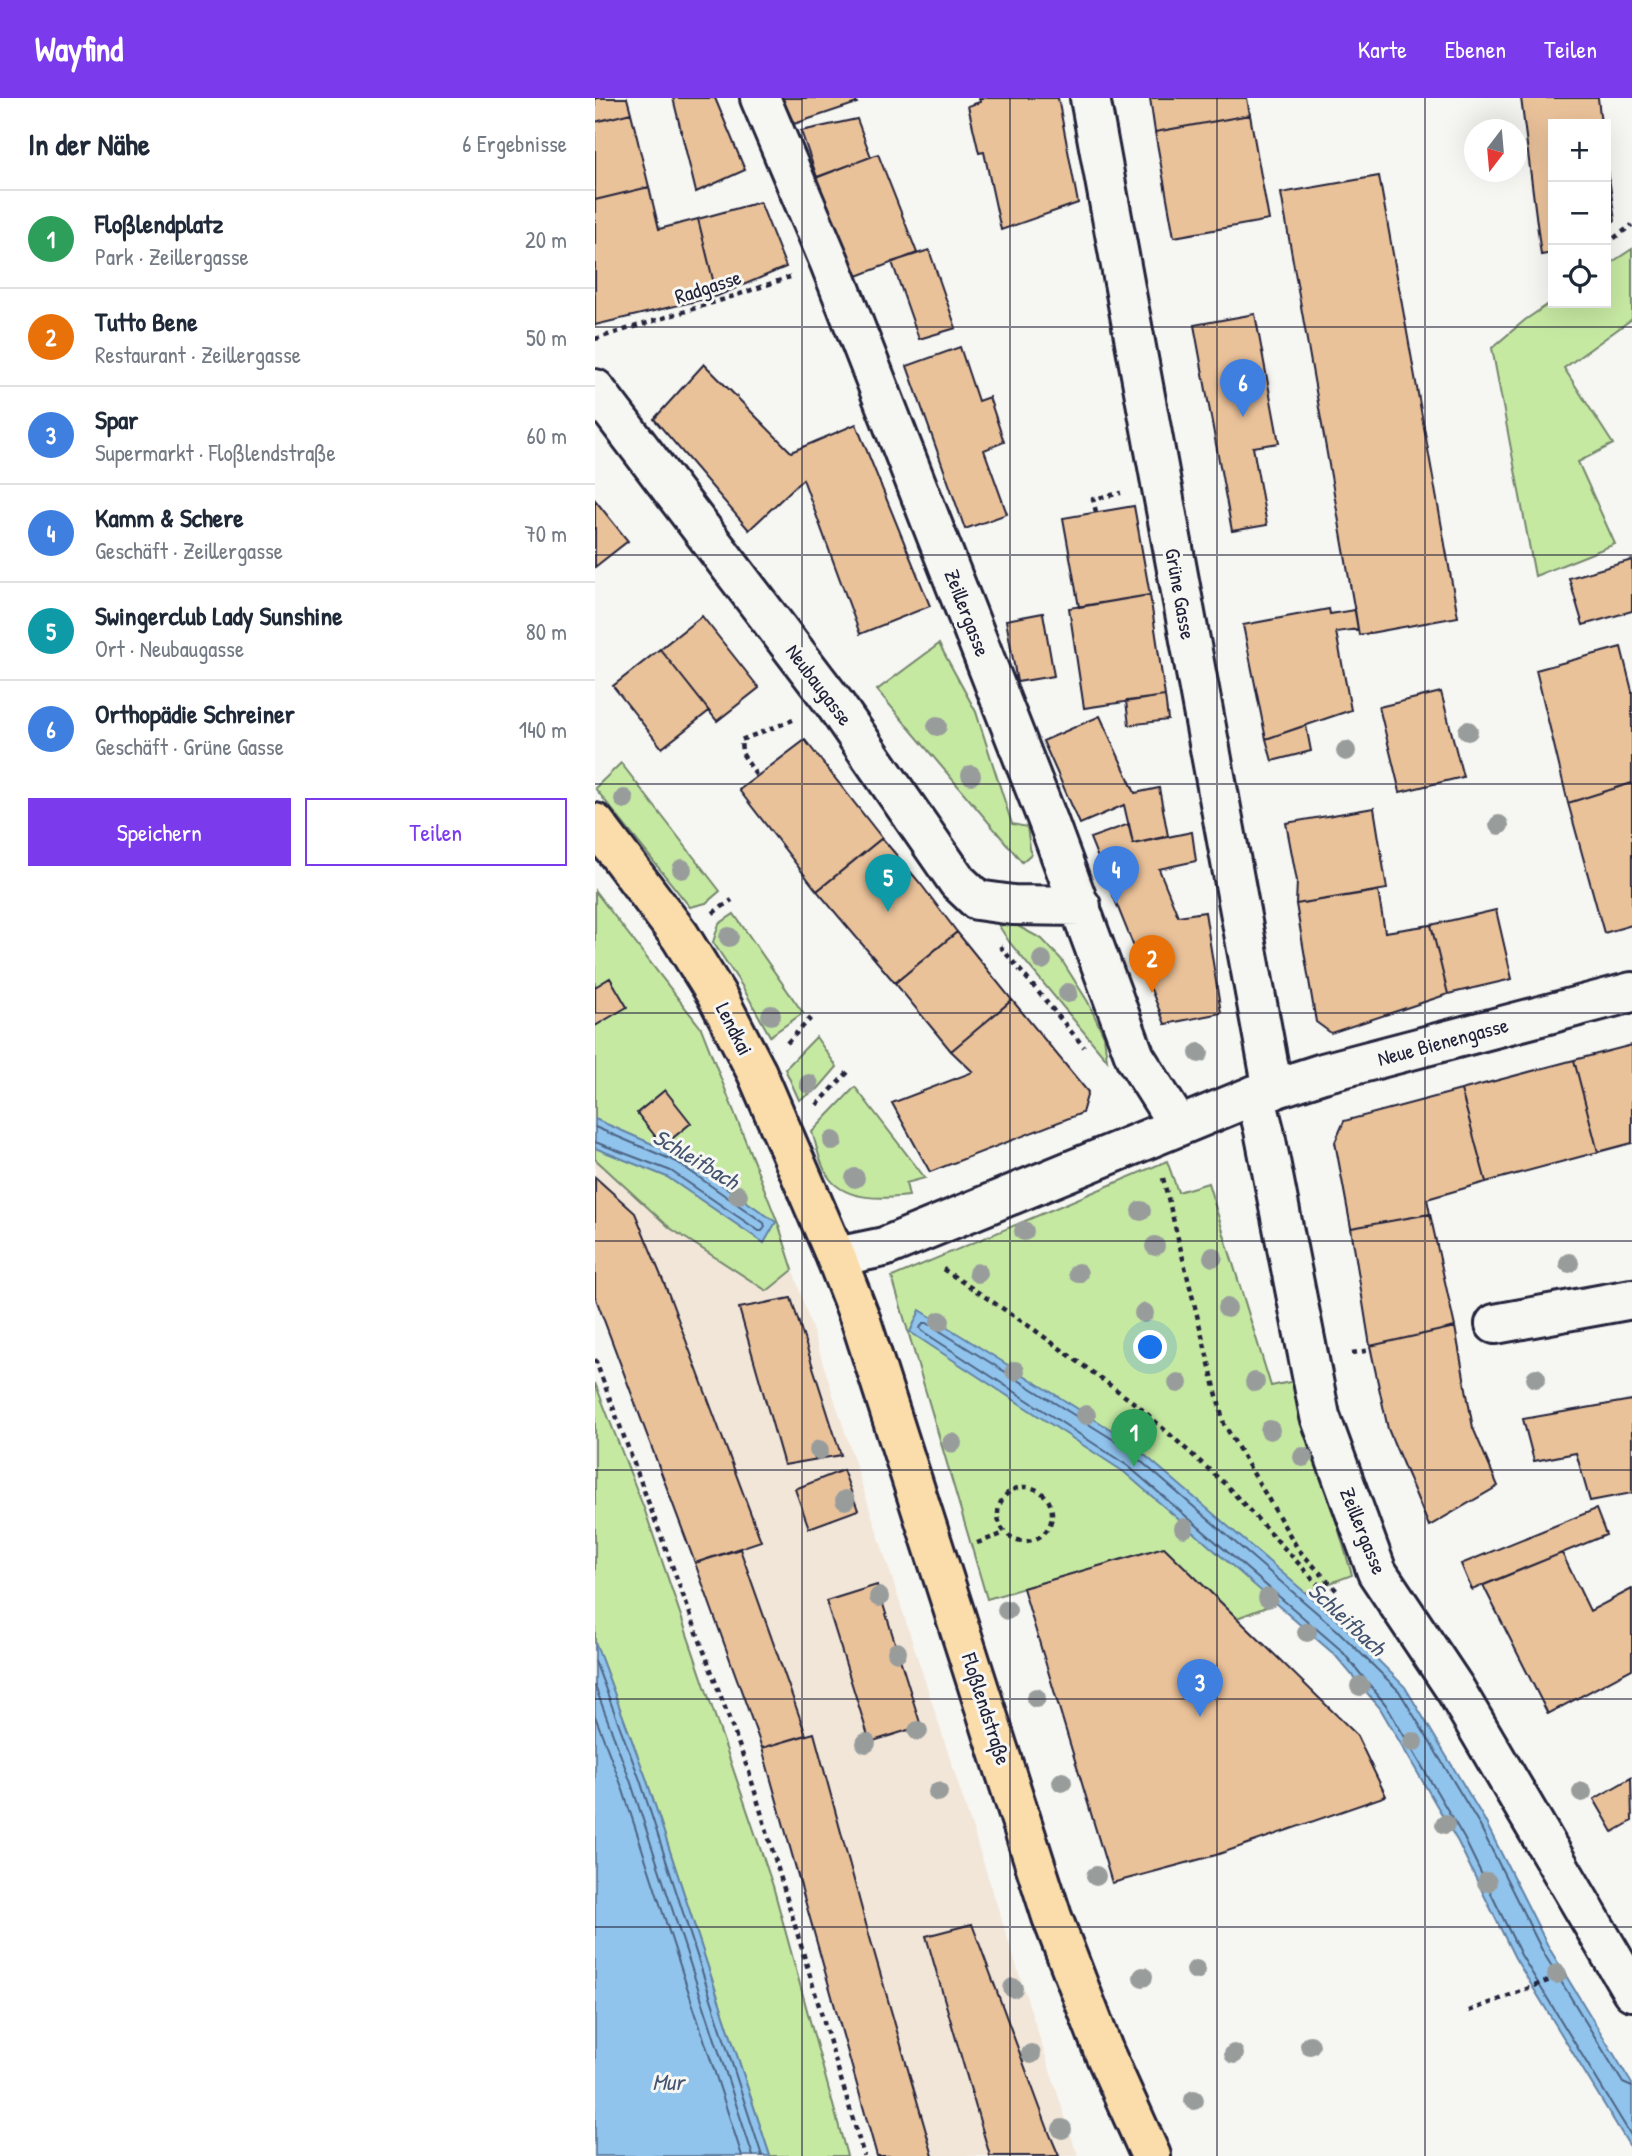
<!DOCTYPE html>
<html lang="de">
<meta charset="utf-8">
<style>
:root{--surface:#fff;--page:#f6f6f7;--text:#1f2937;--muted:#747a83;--line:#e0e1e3;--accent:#7c3aed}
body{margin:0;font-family:"Patrick Hand",sans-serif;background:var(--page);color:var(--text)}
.controls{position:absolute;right:21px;top:21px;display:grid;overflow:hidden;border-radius:0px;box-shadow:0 7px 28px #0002}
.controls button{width:63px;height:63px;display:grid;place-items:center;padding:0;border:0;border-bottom:2px solid var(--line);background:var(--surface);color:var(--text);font:35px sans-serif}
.compass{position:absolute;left:869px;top:21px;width:63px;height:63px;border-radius:50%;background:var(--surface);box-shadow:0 7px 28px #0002;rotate:196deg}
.you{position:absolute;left:556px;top:1250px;width:24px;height:24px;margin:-18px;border:5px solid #fff;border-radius:50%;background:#1a73e8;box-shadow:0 0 0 10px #1a73e833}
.badge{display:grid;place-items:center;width:46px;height:46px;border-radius:50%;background:var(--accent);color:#fff;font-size:23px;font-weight:700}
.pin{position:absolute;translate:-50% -58px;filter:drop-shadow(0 2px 4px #0008)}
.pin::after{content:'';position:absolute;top:37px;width:24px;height:21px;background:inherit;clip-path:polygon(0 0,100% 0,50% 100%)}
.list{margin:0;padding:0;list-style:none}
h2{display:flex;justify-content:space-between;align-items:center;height:91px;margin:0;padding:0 28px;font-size:30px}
h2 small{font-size:23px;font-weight:400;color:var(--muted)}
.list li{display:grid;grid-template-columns:46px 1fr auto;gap:21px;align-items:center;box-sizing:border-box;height:98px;padding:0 28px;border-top:2px solid var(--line)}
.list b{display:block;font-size:26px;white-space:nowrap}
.list p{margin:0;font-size:23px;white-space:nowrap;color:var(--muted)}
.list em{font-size:23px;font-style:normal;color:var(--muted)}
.actions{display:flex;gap:14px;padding:21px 28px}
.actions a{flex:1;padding:16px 0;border:2px solid var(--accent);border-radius:0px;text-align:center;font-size:24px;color:var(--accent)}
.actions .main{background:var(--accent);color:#fff}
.icon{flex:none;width:38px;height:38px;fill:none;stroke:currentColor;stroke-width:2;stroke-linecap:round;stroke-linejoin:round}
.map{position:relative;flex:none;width:1037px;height:2058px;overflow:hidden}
header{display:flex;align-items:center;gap:42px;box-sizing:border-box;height:98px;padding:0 35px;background:var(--accent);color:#fff}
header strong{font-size:33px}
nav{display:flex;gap:38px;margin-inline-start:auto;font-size:24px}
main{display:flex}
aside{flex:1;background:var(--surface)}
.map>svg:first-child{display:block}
.built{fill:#f2e6d8}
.green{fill:#c6e9a2;stroke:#74866e;stroke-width:2}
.water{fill:#90c4ed;stroke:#6483a6;stroke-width:2}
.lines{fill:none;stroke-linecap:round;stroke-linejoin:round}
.shore{stroke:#4e6382;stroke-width:2}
.building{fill:#eac29a;stroke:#22223b;stroke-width:2}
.minor-casing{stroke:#22223b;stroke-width:44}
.major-casing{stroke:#22223b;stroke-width:44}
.path{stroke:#22223b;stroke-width:4.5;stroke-dasharray:5 5;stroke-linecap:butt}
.minor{stroke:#f6f6f2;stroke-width:38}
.major{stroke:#fbddab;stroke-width:38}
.tree{fill:#989d9c}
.grid{fill:none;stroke:#22223b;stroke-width:2;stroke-opacity:0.55}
.labels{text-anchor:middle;stroke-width:6;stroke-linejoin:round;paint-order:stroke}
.street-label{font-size:21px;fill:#22223b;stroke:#f6f6f2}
.water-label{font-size:23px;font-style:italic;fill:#435370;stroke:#f6f6f2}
</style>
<header>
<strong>Wayfind</strong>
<nav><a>Karte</a><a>Ebenen</a><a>Teilen</a></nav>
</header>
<main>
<aside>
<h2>In der Nähe<small>6 Ergebnisse</small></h2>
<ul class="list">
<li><span class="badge" style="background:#2e9e5b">1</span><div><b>Floßlendplatz</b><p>Park · Zeillergasse</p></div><em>20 m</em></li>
<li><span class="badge" style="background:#e8710a">2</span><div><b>Tutto Bene</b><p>Restaurant · Zeillergasse</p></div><em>50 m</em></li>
<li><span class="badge" style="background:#3f7fe0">3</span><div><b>Spar</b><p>Supermarkt · Floßlendstraße</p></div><em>60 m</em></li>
<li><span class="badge" style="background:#3f7fe0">4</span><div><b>Kamm &amp; Schere</b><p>Geschäft · Zeillergasse</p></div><em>70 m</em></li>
<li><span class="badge" style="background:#0f9aa8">5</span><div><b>Swingerclub Lady Sunshine</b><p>Ort · Neubaugasse</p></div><em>80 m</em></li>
<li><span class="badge" style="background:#3f7fe0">6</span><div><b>Orthopädie Schreiner</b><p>Geschäft · Grüne Gasse</p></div><em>140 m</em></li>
</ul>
<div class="actions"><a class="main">Speichern</a><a>Teilen</a></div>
</aside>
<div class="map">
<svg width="1037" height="2058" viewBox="0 0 1037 2058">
<rect width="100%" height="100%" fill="#f6f6f2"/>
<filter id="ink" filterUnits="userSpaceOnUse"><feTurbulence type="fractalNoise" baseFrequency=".0143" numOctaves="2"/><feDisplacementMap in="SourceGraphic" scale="14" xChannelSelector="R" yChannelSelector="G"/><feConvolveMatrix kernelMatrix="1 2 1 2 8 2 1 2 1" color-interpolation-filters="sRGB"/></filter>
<g filter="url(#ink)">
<path class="built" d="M0 1061 75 1130 172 1193 198 1172 480 2050 484 2058H282L167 1650 0 1198Z"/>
<path class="green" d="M1037 151V221L969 270 1018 346 983 364 1020 446 940 478 897 250 930 222 958 203 1011 205V168Z
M344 546 381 614 417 726 432 729 436 756 427 764 282 592Z
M26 665 125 793 111 805 95 809 0 690Z
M0 793 106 930 184 1128 198 1172 172 1193 75 1130 0 1061Z
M139 816 208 915 175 938 147 888 118 844 124 826Z
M417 825 447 841 466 861 493 904 509 938 512 962 415 845 404 828Z
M221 939 242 969 223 991 204 1002 190 971Z
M260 989 330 1080 311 1085 314 1098C288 1101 252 1103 235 1081 225 1068 222 1049 217 1034Z
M572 1063 583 1094 613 1085 676 1288 700 1283 757 1477 642 1520 568 1449 392 1501 297 1179Z
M0 1285 50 1413 178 1788 252 2058H175L51 1680 0 1544Z"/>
<path class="water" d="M0 1021 85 1058 181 1124 169 1145 72 1079 0 1050Z
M325 1212 531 1341 747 1526 810 1589 889 1721 954 1850 1037 1986V2052L920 1860 863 1744 785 1610 740 1557 529 1374 315 1234Z
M0 1544 51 1680 175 2058H0Z"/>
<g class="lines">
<path class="shore" d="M0 1029 82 1064 169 1125 170 1129 167 1133H164L76 1073 0 1044
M0 1563 45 1682 167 2058
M0 1588 36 1685 158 2058
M0 1618 27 1689 147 2058
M1037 1989 1028 1985 948 1854 883 1724 804 1593 742 1532 527 1347 332 1225H328L325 1230 327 1233 533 1368 746 1552 791 1607 869 1740 926 1857 1037 2039"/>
</g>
<path class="building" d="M0 0H32L36 15 0 24Z
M78 0H120L150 72 101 94Z
M187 0H259L262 5 199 26Z
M384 0H463L483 105 406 132 389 54 384 55 373 8 385 4Z
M555 0H652L655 17 560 34Z
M926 0H1003L1006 26H958V155L946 157Z
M36 15 54 89 0 102V24Z
M655 17 674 122 579 139 560 34Z
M262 21 276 59 222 79 206 33Z
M283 56 322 155 257 180 218 81Z
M1011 57 1020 123 1011 130Z
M784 78 863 519 764 537 686 95Z
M54 89 64 131 103 121 122 198 0 227V102Z
M165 104 191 169 122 198 103 121Z
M334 152 361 230 324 241 297 164Z
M660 216 684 345 658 349 672 427 637 433 599 227Z
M365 249 383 303 394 299 409 344 389 352 412 416 370 431 312 268Z
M109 266 196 354 261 326 335 508 265 536 208 381 154 432 59 321Z
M0 402 33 443 0 469Z
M539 408 555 497 484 509 468 420Z
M1037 462V513L988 527 974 480Z
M555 497 570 598 489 610 474 510Z
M734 511 735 516 760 512 763 531 741 534 756 612 671 641 648 527Z
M448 515 459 578 422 584 411 522Z
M107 518 164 590 122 623 65 551Z
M1026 549 1037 593V685L973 705 941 572Z
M65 551 114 613 67 650 18 588Z
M846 594 868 679 805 694 784 609Z
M570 598 573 622 534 627 531 603Z
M505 618 540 695 564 690 573 738 538 746 529 707 485 726 448 643Z
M711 627 716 653 677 663 671 641Z
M210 642 287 740 222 793 144 692Z
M1037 685V827L1009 835 973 705Z
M779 710 792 791 701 806 702 783 691 725Z
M534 726 538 746 597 734 601 763 564 771 583 818 610 814 626 915 570 926 495 740Z
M287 740 325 785 362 834 300 885 222 793Z
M783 793 790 834 836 827 853 896 736 935 721 924 701 806Z
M901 812 917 881 853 896 836 827Z
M362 834 417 902 356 953 300 885Z
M15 880 32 909 0 928V889Z
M417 902 493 994 487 1015 335 1074 297 1005 378 974 356 953Z
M1037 947V1045L1003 1054 979 962Z
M979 962 1003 1054 891 1084 866 992Z
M70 992 96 1025 68 1048 42 1015Z
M866 992 891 1084 832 1101 835 1116 756 1130 740 1044 749 1023Z
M0 1079 40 1115 74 1197 166 1443 100 1465 0 1198Z
M835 1116 860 1229 775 1248 756 1130Z
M196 1200 246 1357 189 1367 144 1210Z
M860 1229 878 1330 903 1388 834 1428 793 1331 775 1248Z
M1037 1302V1395L995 1403 981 1355 939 1363 928 1321Z
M248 1372 263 1412 214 1430 200 1391Z
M1001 1411 1011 1437 877 1492 866 1466Z
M569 1449 761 1636 791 1698 621 1757 517 1785 428 1490Z
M145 1451 211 1637 167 1650 100 1465Z
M967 1455 995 1513 1037 1491V1571L953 1616 888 1487Z
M282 1487 326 1628 275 1644 231 1503Z
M219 1635 269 1819 338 2058H282L167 1650Z
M1036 1680 1037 1723 1018 1734 999 1701Z
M377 1826 455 2037 464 2058H395L331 1838Z"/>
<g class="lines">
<g class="minor-casing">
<path id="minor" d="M165 0 235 165 453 723 540 959 583 1027
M495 0 678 992
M0 291 239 605 363 784 382 802 418 807 486 808
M660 997 669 1032 725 1318 782 1474 860 1591 1037 1893
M241 1159 289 1149 660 997 728 975 1037 894
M900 1226 1037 1201"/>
</g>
<g class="major-casing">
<path id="major" d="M0 725 85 838 121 896 162 975 241 1159 266 1223 457 1819 509 1954 556 2058"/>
</g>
<path class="path" d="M1011 146 1037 127
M0 241 130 201 195 179
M501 414 498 401 526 395
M161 677 147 655 146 642 198 622
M118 815 137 802
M405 848 489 949
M192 945 216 920
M222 1007 255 972
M568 1080 629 1326 703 1451 742 1493
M348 1171 437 1230 542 1307 630 1386 768 1535
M757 1255 777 1252
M0 1261 154 1674 269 2058
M403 1416a27 27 0 1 1 54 0a27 27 0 1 1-54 0Z
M382 1445 410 1435
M874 1913 976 1874"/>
<use href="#minor" class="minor"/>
<use href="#major" class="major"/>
</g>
<g class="tree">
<circle cx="342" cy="628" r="10"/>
<circle cx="873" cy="633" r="10"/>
<circle cx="751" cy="653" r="10"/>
<circle cx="376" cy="677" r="10"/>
<circle cx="29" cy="701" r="10"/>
<circle cx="904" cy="727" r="10"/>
<circle cx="87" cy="771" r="10"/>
<circle cx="134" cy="839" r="10"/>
<circle cx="447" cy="862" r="10"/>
<circle cx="473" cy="895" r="10"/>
<circle cx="176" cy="917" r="10"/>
<circle cx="604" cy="955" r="10"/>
<circle cx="214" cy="986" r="10"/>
<circle cx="238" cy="1043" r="10"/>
<circle cx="260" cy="1080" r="10"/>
<circle cx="143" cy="1097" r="10"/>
<circle cx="546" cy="1113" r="10"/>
<circle cx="429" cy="1133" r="10"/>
<circle cx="560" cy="1148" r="10"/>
<circle cx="618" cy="1159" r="10"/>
<circle cx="974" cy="1165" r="10"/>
<circle cx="383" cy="1175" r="10"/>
<circle cx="483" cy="1175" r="10"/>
<circle cx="632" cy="1210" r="10"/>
<circle cx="549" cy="1215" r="10"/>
<circle cx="345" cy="1223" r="10"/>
<circle cx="420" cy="1273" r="10"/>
<circle cx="941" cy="1280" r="10"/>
<circle cx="660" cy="1284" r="10"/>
<circle cx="583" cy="1285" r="10"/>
<circle cx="491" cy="1317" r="10"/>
<circle cx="675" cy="1332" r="10"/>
<circle cx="357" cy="1345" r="10"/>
<circle cx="224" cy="1352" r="10"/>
<circle cx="708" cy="1359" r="10"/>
<circle cx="250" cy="1402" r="10"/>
<circle cx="589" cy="1430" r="10"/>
<circle cx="284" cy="1499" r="10"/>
<circle cx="673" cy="1500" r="10"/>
<circle cx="412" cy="1512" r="10"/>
<circle cx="712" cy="1534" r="10"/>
<circle cx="302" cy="1554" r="10"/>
<circle cx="765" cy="1588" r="10"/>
<circle cx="441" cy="1600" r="10"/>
<circle cx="323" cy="1633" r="10"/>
<circle cx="818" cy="1644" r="10"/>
<circle cx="271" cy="1645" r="10"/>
<circle cx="467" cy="1684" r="10"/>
<circle cx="343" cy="1694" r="10"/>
<circle cx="987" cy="1694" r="10"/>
<circle cx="850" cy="1726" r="10"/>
<circle cx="501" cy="1778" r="10"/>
<circle cx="892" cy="1784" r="10"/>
<circle cx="601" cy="1872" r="10"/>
<circle cx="962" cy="1876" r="10"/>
<circle cx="548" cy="1879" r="10"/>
<circle cx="418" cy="1890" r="10"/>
<circle cx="715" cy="1947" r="10"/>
<circle cx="436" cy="1956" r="10"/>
<circle cx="639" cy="1956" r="10"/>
<circle cx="599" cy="2002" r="10"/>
<circle cx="467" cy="2031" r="10"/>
</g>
</g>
<path class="grid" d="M207 0V2058M415 0V2058M622 0V2058M830 0V2058M0 229H1037M0 457H1037M0 686H1037M0 915H1037M0 1143H1037M0 1372H1037M0 1601H1037M0 1829H1037"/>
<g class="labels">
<g class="street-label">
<text transform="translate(113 189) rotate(-18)" y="7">Radgasse</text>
<text transform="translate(585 496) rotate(80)" y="7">Grüne Gasse</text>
<text transform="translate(372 515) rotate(69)" y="7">Zeillergasse</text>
<text transform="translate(224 587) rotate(53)" y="7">Neubaugasse</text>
<text transform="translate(139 931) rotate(63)" y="7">Lendkai</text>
<text transform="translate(848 944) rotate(-15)" y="7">Neue Bienengasse</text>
<text transform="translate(768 1433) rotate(68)" y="7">Zeillergasse</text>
<text transform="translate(391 1611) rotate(72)" y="7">Floßlendstraße</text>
</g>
<g class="water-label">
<text transform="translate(101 1061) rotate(31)" y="8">Schleifbach</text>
<text transform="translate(752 1521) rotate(43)" y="8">Schleifbach</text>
<text x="73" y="1992">Mur</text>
</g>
</g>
</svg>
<div class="controls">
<button>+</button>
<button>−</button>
<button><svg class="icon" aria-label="locate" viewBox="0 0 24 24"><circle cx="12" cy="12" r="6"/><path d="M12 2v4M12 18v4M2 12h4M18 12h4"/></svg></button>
</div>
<svg class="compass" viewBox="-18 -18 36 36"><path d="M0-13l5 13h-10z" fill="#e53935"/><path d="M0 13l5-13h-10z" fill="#747a83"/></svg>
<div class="you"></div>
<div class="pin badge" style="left:539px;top:1369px;background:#2e9e5b">1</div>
<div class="pin badge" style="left:557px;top:895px;background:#e8710a">2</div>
<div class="pin badge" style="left:605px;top:1619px;background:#3f7fe0">3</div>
<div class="pin badge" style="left:521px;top:806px;background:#3f7fe0">4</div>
<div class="pin badge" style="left:293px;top:814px;background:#0f9aa8">5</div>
<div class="pin badge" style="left:648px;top:319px;background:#3f7fe0">6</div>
</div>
</main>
